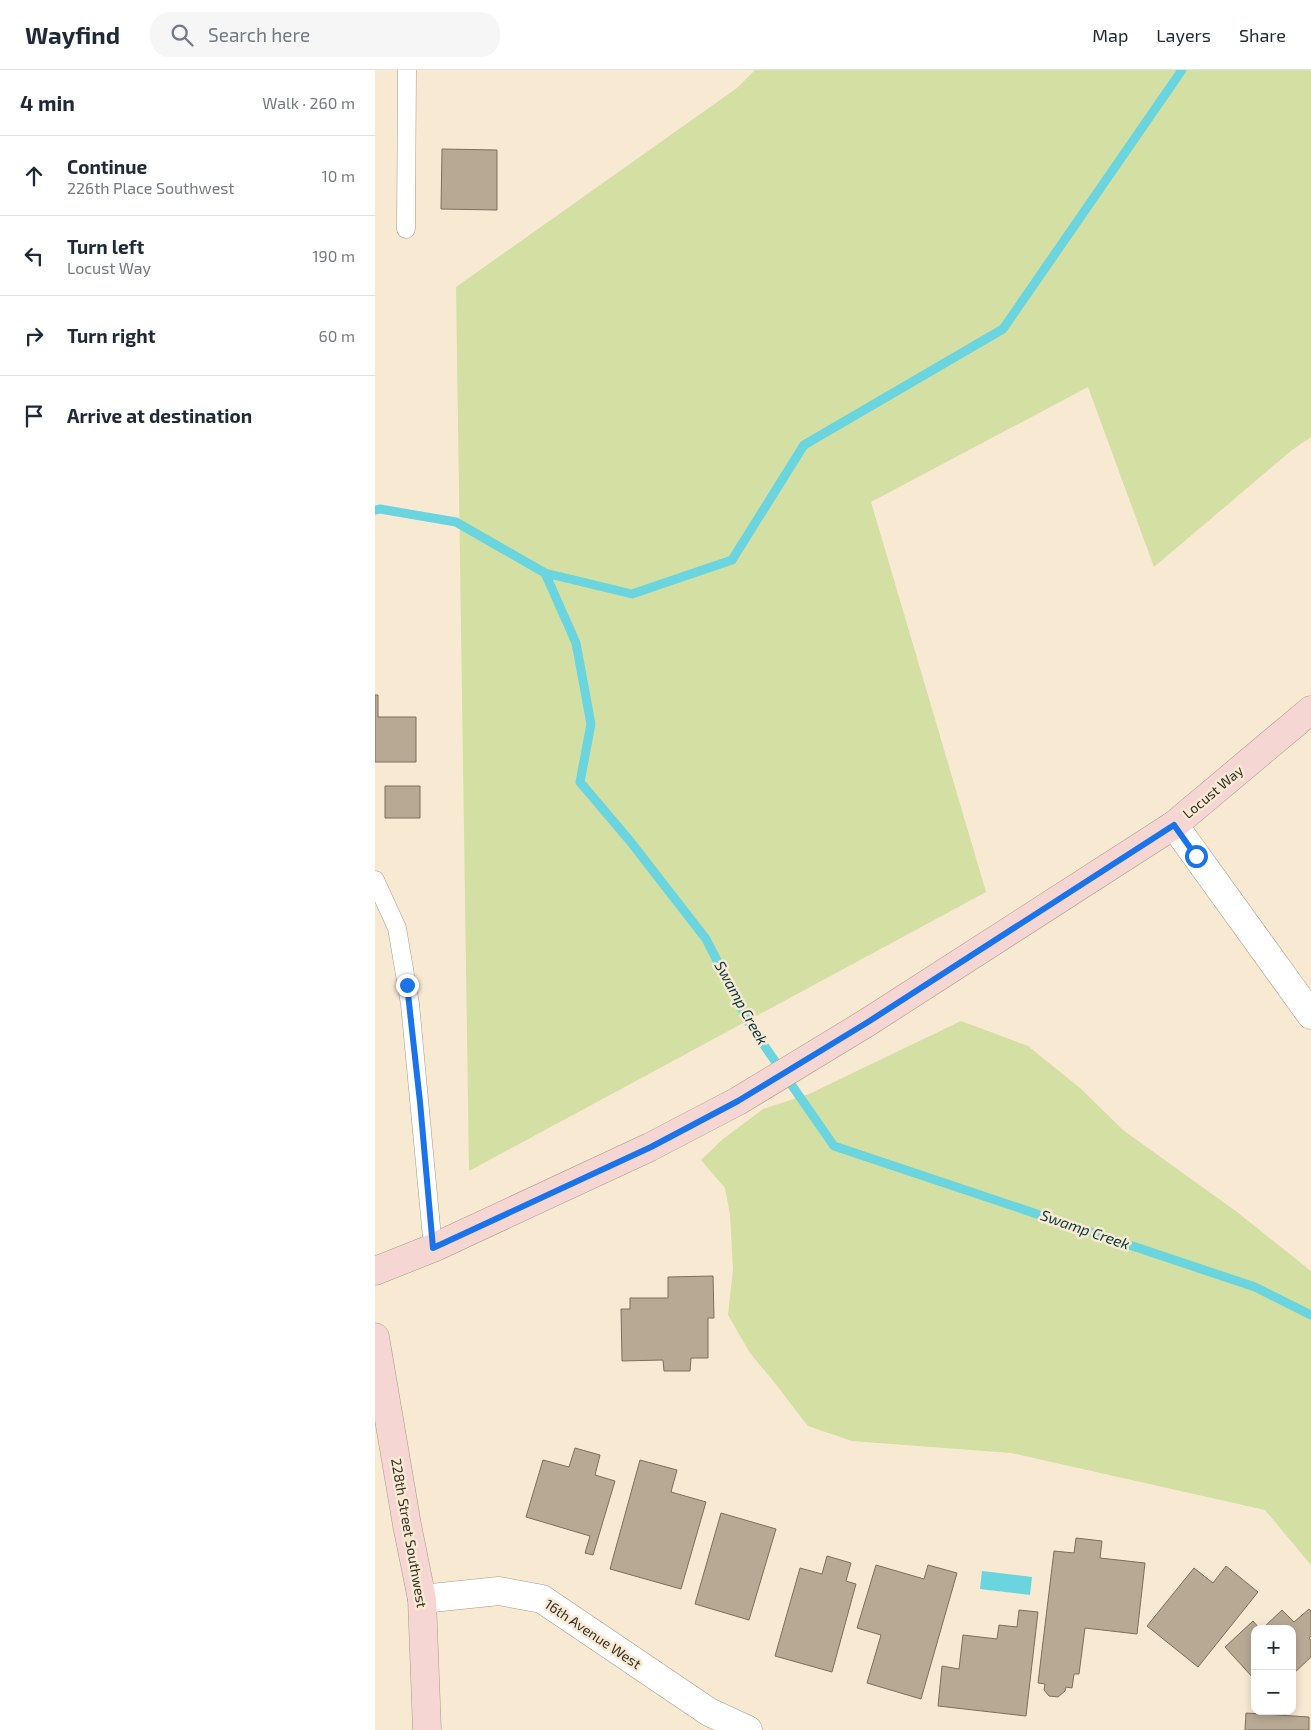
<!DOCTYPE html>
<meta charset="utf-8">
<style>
:root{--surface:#fff;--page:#f6f6f7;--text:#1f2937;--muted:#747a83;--line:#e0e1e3}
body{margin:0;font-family:"Exo 2",sans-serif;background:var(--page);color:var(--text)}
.controls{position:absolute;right:15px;bottom:15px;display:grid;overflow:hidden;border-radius:10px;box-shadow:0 2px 8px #0003}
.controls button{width:45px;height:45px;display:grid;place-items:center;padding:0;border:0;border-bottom:1px solid var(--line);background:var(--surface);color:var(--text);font:25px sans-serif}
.stop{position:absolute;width:15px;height:15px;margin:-11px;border:4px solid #1a73e8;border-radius:50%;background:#fff}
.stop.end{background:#1a73e8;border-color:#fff;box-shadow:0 1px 5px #0008}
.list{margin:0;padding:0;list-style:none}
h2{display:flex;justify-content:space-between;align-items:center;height:65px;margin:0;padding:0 20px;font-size:21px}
h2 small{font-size:16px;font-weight:400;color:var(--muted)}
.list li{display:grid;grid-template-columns:32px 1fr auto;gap:15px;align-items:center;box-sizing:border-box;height:80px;padding:0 20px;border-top:1px solid var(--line)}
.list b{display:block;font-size:19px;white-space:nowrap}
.list p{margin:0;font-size:16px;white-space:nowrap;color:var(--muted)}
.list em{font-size:16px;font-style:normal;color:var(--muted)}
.icon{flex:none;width:28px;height:28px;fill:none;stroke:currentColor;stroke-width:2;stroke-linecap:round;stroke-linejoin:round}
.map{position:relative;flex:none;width:936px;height:1660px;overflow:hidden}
header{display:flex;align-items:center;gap:30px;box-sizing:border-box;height:70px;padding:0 25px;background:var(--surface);border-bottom:1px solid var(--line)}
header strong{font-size:24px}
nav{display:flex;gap:28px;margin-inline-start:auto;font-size:18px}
.search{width:350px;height:45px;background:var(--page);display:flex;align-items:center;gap:12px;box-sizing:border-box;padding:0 18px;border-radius:20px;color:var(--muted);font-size:19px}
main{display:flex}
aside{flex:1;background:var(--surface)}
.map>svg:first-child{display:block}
.green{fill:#d3dfa3}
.water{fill:#6ad5df}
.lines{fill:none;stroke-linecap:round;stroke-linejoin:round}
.stream{stroke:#6ad5df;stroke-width:9}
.building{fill:#b8a995;stroke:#7b6e5b}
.lane-casing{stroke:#a89a86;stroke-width:19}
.street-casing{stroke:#a89a86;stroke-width:29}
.secondary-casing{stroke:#a89a86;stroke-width:29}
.lane{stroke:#fff;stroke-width:18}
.street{stroke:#fff;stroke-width:28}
.secondary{stroke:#f6d6d2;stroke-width:28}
.route{stroke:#1a73e8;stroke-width:6}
.labels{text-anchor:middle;stroke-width:5;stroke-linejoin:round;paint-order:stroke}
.street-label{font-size:14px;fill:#342e26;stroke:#f8e9d3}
.water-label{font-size:15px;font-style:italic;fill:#01373b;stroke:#f8e9d3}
</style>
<header>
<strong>Wayfind</strong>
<div class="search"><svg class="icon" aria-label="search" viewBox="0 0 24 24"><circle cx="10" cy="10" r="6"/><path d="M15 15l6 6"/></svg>Search here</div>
<nav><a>Map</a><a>Layers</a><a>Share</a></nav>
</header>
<main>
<aside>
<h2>4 min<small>Walk · 260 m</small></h2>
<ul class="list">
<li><svg class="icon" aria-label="ahead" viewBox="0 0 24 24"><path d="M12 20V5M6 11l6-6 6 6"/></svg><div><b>Continue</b><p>226th Place Southwest</p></div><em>10 m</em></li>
<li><svg class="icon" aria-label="left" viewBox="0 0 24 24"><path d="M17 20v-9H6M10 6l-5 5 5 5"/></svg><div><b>Turn left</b><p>Locust Way</p></div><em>190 m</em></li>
<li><svg class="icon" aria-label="right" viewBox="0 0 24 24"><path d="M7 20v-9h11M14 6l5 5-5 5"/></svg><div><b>Turn right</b></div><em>60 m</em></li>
<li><svg class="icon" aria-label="arrive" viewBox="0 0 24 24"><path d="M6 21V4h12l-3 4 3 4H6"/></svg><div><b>Arrive at destination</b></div></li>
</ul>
</aside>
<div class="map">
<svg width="936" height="1660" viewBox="0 0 936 1660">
<rect width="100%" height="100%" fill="#f8e9d3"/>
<path class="green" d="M380 0H936V367L917 380 779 497 713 317 496 432 611 822 94 1101 81 217 362 18Z
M586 951 653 976 705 1018 748 1060 862 1142 936 1201V1495L890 1440 636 1383 477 1371 433 1356 399 1312 375 1283 353 1245 358 1199 355 1145 350 1118 326 1090 348 1069 388 1039 434 1024Z"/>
<path class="water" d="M607 1501 657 1507 655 1525 605 1519Z"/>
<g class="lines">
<path class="stream" d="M0 440 5 439 81 452 170 503 201 573 216 654 205 712 255 771 331 869 375 955 459 1076 880 1217 936 1245
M170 503 257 524 357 490 429 375 628 259 807 0"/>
</g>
<path class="building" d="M67 79 122 80V140L66 139Z
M0 625H3V647H41V692H0Z
M10 716H45V748H10Z
M338 1206 339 1248H333V1288H316L315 1301H289L288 1290 247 1291 246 1239H255V1228H293V1207Z
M200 1378 225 1385 220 1405 240 1411 218 1485 210 1483 215 1466 151 1447 168 1390 194 1397Z
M265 1390 302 1400 296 1422 331 1432 306 1519 235 1499Z
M346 1443 401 1459 374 1550 320 1534Z
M701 1468 727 1471 725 1488 770 1493 762 1564 710 1558 704 1604H699L697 1618 691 1617 690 1621 683 1627 674 1626 669 1620 670 1614 663 1613 679 1481 699 1483Z
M452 1486 476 1493 471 1511 481 1514 457 1602 400 1586 425 1498 447 1504Z
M501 1495 549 1509 553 1495 582 1503 546 1629 492 1613 506 1565 482 1558Z
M851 1496 883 1522 823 1597 772 1556 819 1498 838 1513Z
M934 1539 936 1541V1566L934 1568 936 1570V1587L917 1605V1559H887L907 1540 919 1552Z
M644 1540 663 1542 651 1646 563 1636 567 1596 584 1599 588 1565 622 1569 624 1555 642 1557Z
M878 1551 885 1559H880V1610L850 1577Z
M871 1643 934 1647V1660H870Z"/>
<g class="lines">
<g class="lane-casing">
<path id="lane" d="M31 159 32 0
M0 810 22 858 35 934 58 1178"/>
</g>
<g class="street-casing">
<path id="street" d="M799 755 936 945
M47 1529 124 1521 167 1529 334 1642 373 1660"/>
</g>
<g class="secondary-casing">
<path id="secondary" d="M0 1201 58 1178 275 1077 363 1031 493 952 799 755 936 640
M0 1267 32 1455 47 1529 52 1660"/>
</g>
<use href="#lane" class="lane"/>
<use href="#street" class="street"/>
<use href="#secondary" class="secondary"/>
</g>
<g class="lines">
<path class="route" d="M32 915 45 1032 58 1178 276 1077 363 1031 493 952 799 755 821 786"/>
</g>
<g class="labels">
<g class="street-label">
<text transform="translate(838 722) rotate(-40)" y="5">Locust Way</text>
<text transform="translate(34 1463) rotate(80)" y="5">228th Street Southwest</text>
<text transform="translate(218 1564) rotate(34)" y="5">16th Avenue West</text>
</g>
<g class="water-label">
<text transform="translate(366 933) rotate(61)" y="5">Swamp Creek</text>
<text transform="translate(710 1160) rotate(19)" y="5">Swamp Creek</text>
</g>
</g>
</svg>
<div class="controls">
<button>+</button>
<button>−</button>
</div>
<div class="stop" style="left:821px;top:786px"></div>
<div class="stop end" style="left:32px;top:915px"></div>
</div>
</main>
